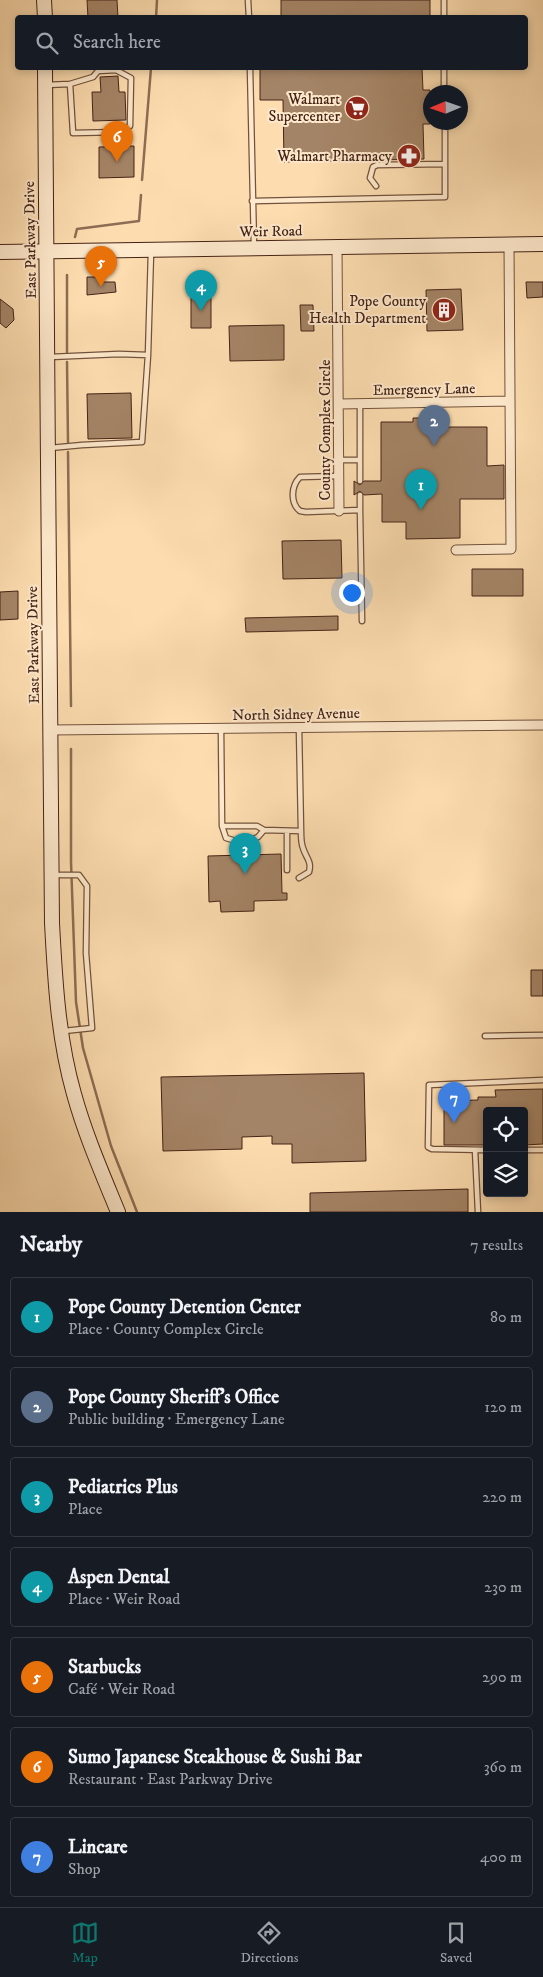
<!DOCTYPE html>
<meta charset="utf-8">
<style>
:root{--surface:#171b24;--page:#20242c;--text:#f1f3f6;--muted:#9ea1a6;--line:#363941;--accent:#0f766e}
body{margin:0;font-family:"IM FELL DW Pica",serif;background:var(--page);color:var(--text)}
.controls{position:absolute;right:15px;bottom:15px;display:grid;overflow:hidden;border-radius:5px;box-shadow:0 2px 8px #0003}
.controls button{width:45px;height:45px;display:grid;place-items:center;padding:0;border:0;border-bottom:1px solid var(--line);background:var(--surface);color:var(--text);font:25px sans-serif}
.compass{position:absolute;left:423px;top:85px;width:45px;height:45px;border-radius:50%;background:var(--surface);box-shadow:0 2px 8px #0003;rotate:268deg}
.you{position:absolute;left:351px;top:592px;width:18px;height:18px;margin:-12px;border:4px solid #fff;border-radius:50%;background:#1a73e8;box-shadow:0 0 0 8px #1a73e833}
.badge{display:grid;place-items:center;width:32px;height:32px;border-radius:50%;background:var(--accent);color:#fff;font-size:16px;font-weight:700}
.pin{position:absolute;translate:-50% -41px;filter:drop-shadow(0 1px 2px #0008)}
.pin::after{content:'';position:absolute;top:26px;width:18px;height:15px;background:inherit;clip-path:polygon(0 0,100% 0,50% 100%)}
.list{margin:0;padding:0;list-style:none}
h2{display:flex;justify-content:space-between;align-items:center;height:65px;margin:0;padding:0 20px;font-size:21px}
h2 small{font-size:16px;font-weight:400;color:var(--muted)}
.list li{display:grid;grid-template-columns:32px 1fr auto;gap:15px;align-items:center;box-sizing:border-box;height:80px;margin:0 10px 10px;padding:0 10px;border:1px solid var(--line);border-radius:5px}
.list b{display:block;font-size:19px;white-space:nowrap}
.list p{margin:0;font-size:16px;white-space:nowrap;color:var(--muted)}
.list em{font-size:16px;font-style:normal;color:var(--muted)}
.icon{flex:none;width:28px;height:28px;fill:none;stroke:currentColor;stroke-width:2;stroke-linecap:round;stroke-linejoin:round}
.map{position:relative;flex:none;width:543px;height:1212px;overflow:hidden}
.search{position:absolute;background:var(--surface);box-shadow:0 2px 8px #0003;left:15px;right:15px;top:15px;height:55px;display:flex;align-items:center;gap:12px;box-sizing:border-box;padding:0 18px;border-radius:5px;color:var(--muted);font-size:19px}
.sheet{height:695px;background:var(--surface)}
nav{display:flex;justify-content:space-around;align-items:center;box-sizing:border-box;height:70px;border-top:1px solid var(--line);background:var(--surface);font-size:14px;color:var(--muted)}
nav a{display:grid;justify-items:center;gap:2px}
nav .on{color:var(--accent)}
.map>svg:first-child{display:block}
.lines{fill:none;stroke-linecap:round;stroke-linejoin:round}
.stream{stroke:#8d6d53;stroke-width:2.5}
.building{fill:#a48466;stroke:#442316}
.lane-casing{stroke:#72523c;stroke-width:7}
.street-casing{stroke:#72523c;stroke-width:11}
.secondary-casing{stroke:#442316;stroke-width:16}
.lane{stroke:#fee9cc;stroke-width:4.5}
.street{stroke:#fee9cc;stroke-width:9}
.secondary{stroke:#fee9cc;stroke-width:14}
.labels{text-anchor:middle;stroke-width:4;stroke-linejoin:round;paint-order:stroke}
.poi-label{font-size:15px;fill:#442316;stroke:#fee9cc;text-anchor:end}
.street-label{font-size:15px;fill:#442316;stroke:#fee9cc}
</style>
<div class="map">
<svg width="543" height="1212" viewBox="0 0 543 1212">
<rect width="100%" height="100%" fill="#fdddb0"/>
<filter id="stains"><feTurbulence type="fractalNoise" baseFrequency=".004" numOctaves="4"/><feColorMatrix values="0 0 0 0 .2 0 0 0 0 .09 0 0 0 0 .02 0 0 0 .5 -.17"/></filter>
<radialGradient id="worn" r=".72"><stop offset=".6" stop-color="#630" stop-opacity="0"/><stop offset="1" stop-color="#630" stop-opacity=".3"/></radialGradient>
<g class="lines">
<path class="stream" d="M156 18 157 0
M142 180 151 68
M75 237 77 229 139 221 141 195
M67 352V275
M67 362 68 442
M68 452 71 706
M71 749V862L76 1002 83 1048 111 1146 137 1212"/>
</g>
<path class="building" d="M87 0H117L118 18H88Z
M281 0H430V18H281Z
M260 68H422L423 90H430V124H423L424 159 284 162 283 100H260Z
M118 76 119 92H125L126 120 93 121 92 92H101L100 77Z
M134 146V177L99 178V147Z
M87 277H100V282H115L116 292 87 295Z
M526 282H543V297L527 298Z
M461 289 463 330 427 331 426 290Z
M211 293V328H191V294Z
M0 299 13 309 14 320 6 328 0 323Z
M300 305H313L314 331H301Z
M284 325V360L230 361 229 326Z
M131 393 132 438 88 439 87 394Z
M413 418H430V427H487V466L504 465V499H460V538L406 539V522H382V494L364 495 360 491 354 495V481L360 485 364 481H381V422H413Z
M341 540 342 578 283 579 282 541Z
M472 569H523V596H472Z
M18 591V619L0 620V592Z
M338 616V630L246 632 245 618Z
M281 854 282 893H287V900L254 901V911L221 912 220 901 209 902 208 856Z
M531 970H543V996H531Z
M364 1073 366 1161 292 1163V1144H272V1136L242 1137V1149L163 1151 161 1077Z
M543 1089V1144L524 1145V1111H487V1145H444V1101L478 1100V1097H496L495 1090Z
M468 1189V1212H310V1193Z"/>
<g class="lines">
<g class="lane-casing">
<path id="lane" d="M248 0 249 18
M444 0V18
M250 68 254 246
M444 68V92
M46 85 70 84 73 133 121 132 130 126 131 78 116 70 98 71 93 77 70 84
M376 186 370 178 373 167 377 165 445 164
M252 201 445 197V122
M50 357 119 354 148 355
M360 404V460
M50 448 82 445 142 442 148 355 151 252
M339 460H360V481
M339 476 300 477C291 486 290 503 300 511L306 512 360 510 362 621
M360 495V510
M221 728 222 826 226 838 236 841
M222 826H257L264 830
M287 831V870
M249 841 258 837 264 830 301 831 299 728
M53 875H79L87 886 86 953 92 1028 64 1031
M299 878 309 872C312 861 306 858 303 848 301 843 301 836 301 831
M485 1036 543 1035
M475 1150 478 1212
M487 1150 432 1149 428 1147 429 1085 543 1080
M524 1150H543"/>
</g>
<g class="street-casing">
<path id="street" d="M337 246 339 511
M339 404 510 401
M456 550 511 549 509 244
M50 730 543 725"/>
</g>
<g class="secondary-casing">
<path id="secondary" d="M44 0 45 18
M45 68C48 353 48 638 52 923 55 980 58 1038 74 1094 85 1134 102 1173 118 1212
M0 252 543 244"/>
</g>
<use href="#lane" class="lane"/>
<use href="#street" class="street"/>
<use href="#secondary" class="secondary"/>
</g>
<defs>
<g id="supermarket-disc" transform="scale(1.25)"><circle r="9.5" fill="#8f2418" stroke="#fee9cc"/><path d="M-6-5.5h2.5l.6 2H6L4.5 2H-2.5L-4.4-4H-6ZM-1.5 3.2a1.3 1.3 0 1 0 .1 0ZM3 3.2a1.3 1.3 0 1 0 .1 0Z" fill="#fff"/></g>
<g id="pharmacy-disc" transform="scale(1.25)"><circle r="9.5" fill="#8f2418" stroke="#fee9cc"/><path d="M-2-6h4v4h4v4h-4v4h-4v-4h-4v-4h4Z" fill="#fff"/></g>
<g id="building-disc" transform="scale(1.25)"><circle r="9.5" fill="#8f2418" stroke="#fee9cc"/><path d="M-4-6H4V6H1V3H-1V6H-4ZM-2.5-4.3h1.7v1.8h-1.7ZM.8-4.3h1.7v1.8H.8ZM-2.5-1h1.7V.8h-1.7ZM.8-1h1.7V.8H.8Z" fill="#fff"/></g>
</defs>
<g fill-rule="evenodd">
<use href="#supermarket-disc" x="357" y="108"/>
<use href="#pharmacy-disc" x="409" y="156"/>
<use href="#building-disc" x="444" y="310"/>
</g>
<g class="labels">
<g class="poi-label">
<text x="340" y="104">Walmart<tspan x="340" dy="17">Supercenter</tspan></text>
<text x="392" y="161">Walmart Pharmacy</text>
<text x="426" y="306">Pope County<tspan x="426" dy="17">Health Department</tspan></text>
</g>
<g class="street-label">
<text transform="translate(271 231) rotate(-1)" y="5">Weir Road</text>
<text transform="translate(30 240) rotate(-91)" y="5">East Parkway Drive</text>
<text transform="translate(424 389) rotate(-1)" y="5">Emergency Lane</text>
<text transform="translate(325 430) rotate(-90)" y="5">County Complex Circle</text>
<text transform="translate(33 645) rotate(-91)" y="5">East Parkway Drive</text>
<text transform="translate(296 714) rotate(-1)" y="5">North Sidney Avenue</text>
</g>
</g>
<rect width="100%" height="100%" filter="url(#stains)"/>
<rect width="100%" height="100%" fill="url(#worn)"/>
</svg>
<div class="controls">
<button><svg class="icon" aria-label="locate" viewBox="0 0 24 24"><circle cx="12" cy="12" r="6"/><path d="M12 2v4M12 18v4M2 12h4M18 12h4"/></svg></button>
<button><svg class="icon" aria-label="layers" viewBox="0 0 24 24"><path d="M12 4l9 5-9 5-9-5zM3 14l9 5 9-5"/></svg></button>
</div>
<svg class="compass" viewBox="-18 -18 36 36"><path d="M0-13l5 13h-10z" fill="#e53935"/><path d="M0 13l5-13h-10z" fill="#9ea1a6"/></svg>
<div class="you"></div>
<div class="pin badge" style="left:421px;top:510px;background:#0f9aa8">1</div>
<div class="pin badge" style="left:434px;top:446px;background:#5c6f8a">2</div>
<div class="pin badge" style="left:245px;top:874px;background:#0f9aa8">3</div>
<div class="pin badge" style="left:201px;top:311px;background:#0f9aa8">4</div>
<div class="pin badge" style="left:101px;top:287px;background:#e8710a">5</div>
<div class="pin badge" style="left:117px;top:162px;background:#e8710a">6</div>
<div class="pin badge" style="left:454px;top:1123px;background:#3f7fe0">7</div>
<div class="search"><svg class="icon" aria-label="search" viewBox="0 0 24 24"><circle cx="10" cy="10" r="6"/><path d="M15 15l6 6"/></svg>Search here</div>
</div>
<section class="sheet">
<h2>Nearby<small>7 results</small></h2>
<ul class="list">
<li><span class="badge" style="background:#0f9aa8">1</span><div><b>Pope County Detention Center</b><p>Place · County Complex Circle</p></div><em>80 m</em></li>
<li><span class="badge" style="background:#5c6f8a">2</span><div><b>Pope County Sheriff's Office</b><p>Public building · Emergency Lane</p></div><em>120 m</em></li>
<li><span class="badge" style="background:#0f9aa8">3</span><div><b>Pediatrics Plus</b><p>Place</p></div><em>220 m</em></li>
<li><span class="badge" style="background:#0f9aa8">4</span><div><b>Aspen Dental</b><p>Place · Weir Road</p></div><em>230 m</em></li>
<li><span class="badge" style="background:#e8710a">5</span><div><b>Starbucks</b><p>Café · Weir Road</p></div><em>290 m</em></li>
<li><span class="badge" style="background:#e8710a">6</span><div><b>Sumo Japanese Steakhouse &amp; Sushi Bar</b><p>Restaurant · East Parkway Drive</p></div><em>360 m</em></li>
<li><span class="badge" style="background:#3f7fe0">7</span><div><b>Lincare</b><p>Shop</p></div><em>400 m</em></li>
</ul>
</section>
<nav>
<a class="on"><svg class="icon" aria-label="map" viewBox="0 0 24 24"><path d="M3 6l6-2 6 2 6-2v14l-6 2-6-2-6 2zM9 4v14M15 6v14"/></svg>Map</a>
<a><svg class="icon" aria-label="directions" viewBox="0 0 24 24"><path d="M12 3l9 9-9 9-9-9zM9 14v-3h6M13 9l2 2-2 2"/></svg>Directions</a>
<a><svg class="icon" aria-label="saved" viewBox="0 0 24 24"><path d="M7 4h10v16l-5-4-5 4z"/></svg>Saved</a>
</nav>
